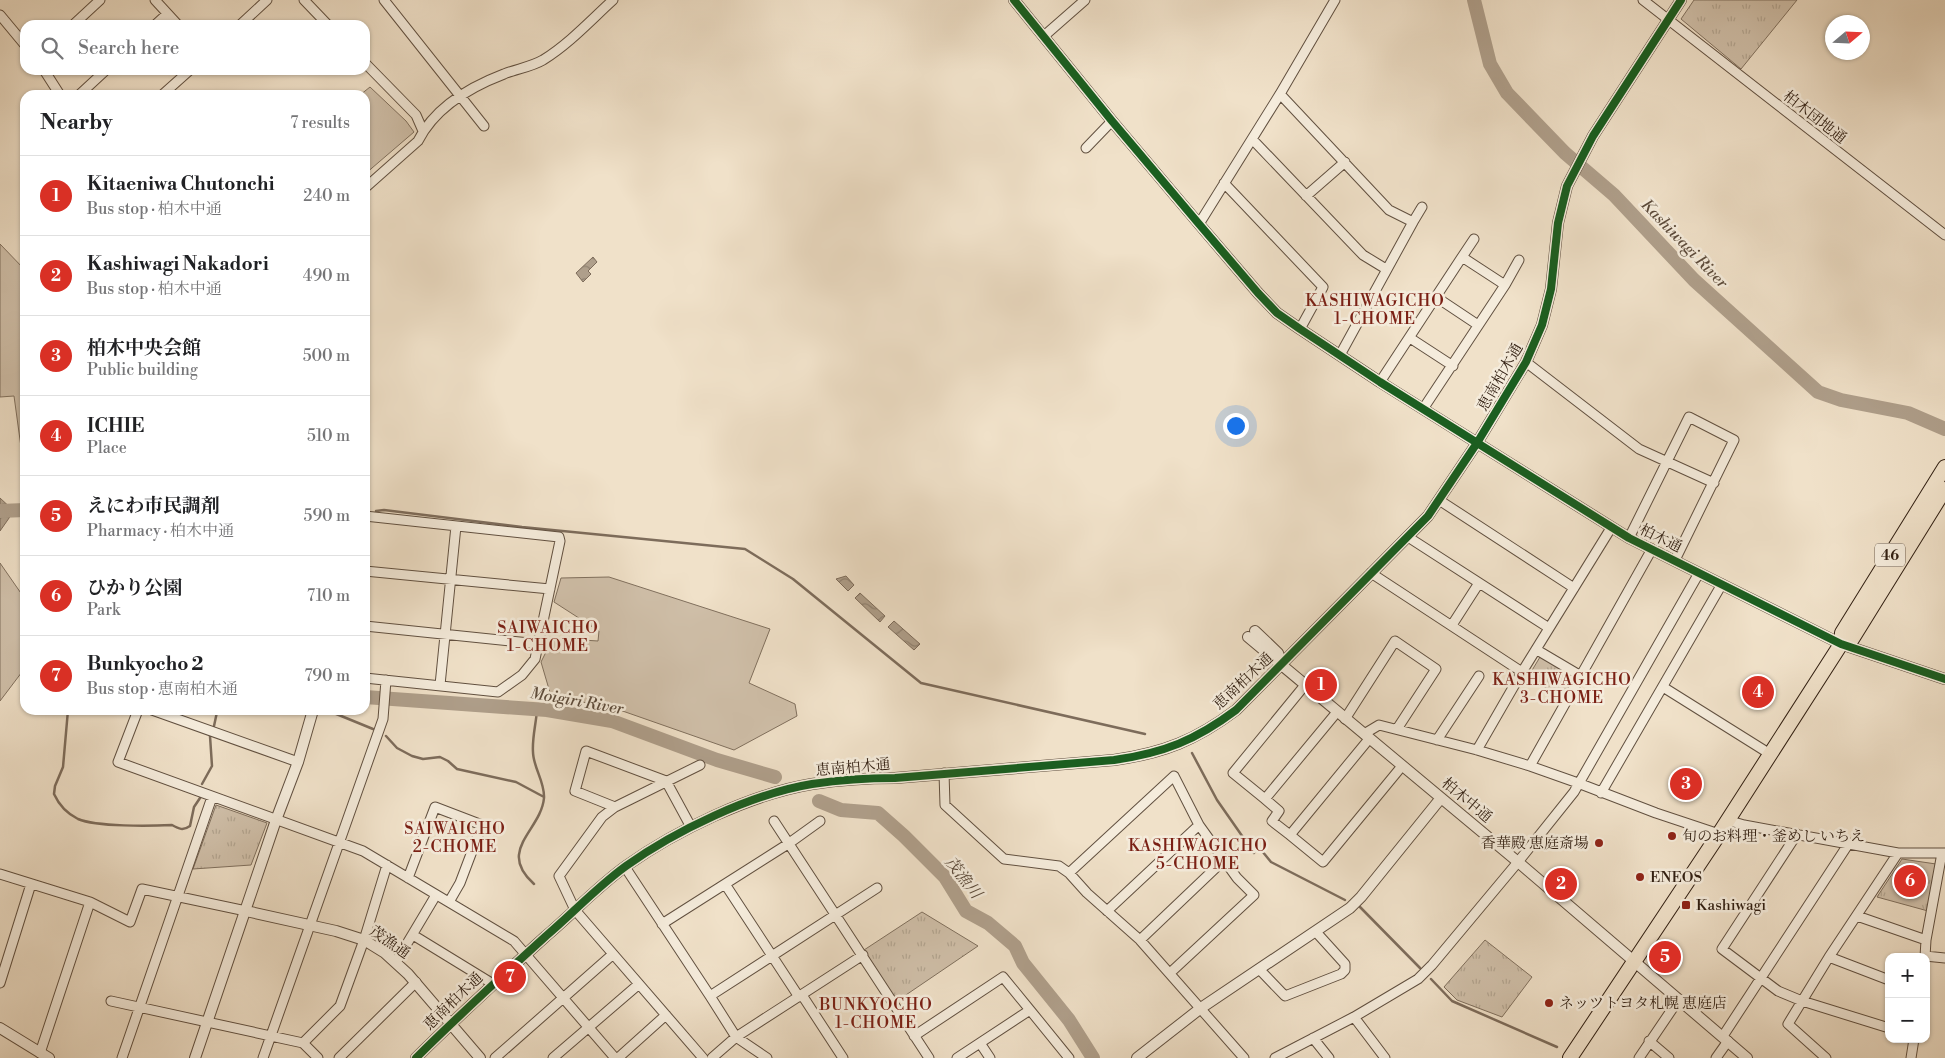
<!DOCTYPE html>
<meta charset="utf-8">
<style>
:root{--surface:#fff;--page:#f2f2f2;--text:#202124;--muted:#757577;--line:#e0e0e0;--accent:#d93025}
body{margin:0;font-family:"Libre Bodoni","Noto Serif JP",serif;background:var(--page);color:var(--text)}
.controls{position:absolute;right:15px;bottom:15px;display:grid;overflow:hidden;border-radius:10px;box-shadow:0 1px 4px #0004}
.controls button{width:45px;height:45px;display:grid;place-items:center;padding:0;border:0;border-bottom:1px solid var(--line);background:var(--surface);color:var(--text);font:25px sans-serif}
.compass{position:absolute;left:1825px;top:15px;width:45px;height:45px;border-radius:50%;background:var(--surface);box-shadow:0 1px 4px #0004;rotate:71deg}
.you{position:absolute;left:1235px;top:425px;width:18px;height:18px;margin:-12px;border:4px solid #fff;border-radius:50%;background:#1a73e8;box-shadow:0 0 0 8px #1a73e833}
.badge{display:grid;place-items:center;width:32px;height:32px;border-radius:50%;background:var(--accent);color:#fff;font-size:16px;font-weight:700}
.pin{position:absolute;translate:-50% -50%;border:2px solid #fff;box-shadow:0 1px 5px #0006}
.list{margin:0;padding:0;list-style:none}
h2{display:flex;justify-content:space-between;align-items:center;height:65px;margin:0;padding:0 20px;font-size:21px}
h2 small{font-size:16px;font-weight:400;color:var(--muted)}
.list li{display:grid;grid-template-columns:32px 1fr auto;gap:15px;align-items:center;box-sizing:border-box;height:80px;padding:0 20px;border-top:1px solid var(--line)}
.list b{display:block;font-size:19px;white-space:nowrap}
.list p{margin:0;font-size:16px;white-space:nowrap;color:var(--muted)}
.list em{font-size:16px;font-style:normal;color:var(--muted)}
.icon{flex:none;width:28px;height:28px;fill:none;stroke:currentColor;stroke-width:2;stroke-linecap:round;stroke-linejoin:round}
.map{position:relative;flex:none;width:1945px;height:1058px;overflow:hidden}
.search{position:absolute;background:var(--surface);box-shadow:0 1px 4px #0004;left:20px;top:20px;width:350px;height:55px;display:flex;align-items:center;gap:12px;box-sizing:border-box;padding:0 18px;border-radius:15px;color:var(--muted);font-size:19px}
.panel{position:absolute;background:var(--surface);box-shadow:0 1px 4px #0004;left:20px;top:90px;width:350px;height:625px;border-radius:15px}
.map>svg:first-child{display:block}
.green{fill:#d0c0aa;stroke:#80705e}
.park{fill:url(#park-tufts);stroke:#80705e}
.water{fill:url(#water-waves);stroke:#7d6c5b}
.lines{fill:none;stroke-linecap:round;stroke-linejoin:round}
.stream{stroke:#7d6c5b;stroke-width:2.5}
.river{stroke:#af9f8b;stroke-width:14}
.minor-casing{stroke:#615040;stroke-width:11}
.tertiary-casing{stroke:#615040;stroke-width:12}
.primary-casing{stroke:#311f12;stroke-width:16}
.minor{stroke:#f5ecdc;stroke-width:9}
.tertiary{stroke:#f5ecdc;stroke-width:10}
.primary{stroke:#f0e1c9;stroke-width:14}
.cycleway-casing{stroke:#f5ecdc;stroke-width:11}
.cycleway{stroke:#1b5e20;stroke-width:8}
.poi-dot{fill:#8f2418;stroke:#f5ecdc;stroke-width:2}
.labels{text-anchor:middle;stroke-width:5;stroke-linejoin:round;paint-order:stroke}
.shield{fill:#f5ecdc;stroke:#6c5c4f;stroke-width:1}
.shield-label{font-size:14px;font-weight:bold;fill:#311f12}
.street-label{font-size:15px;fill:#311f12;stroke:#f5ecdc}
.poi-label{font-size:15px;fill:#311f12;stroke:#f5ecdc;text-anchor:start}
.water-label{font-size:16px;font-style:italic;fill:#5d4c3c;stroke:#f5ecdc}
.neighbourhood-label{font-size:16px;letter-spacing:1px;fill:#7a1f14;stroke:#f5ecdc}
</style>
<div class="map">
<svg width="1945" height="1058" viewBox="0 0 1945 1058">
<defs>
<pattern id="park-tufts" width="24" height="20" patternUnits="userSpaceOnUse" patternTransform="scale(1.25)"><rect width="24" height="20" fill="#d0c0aa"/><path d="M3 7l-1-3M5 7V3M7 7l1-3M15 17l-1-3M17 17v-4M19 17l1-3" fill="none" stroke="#b3a591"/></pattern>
<pattern id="water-waves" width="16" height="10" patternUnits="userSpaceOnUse" patternTransform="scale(1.25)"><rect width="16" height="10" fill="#af9f8b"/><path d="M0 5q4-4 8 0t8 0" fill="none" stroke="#8f8170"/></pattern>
</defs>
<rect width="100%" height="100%" fill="#f0e1c9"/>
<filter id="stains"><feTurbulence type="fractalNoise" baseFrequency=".004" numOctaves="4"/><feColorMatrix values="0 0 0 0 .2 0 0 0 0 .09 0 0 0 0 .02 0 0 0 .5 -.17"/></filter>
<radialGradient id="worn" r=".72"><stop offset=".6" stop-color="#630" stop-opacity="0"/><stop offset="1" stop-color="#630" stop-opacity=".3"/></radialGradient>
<path class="green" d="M370 87 406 121 414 132 365 174V95H360Z
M0 244 25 270V449L21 447 14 396 0 397Z
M0 563 25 599V668L0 701Z
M609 577 770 629 749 683 795 704 797 716 734 750 614 708 551 696 541 662 553 638 598 641 599 631 554 602 561 578Z"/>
<path class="park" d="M1694 0H1797L1741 69 1681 19Z
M1540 657 1575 677 1563 698 1528 677Z
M216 805 267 823 251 865 193 869Z
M1902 859 1936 864 1928 911 1877 897Z
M922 912 978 946 897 1001 864 950Z
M1485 940 1532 977 1502 1017 1457 1000 1444 987Z"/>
<path class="water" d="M593 257 597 262 588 271 591 274 583 282 576 273Z
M0 498 14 511 0 531Z
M846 576 854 585 848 591 836 579Z
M860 593 885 616 880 622 855 598Z
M894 621 920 644 914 650 888 627Z"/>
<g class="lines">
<path class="stream" d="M376 511 384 510 522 527 745 549 793 579 921 683 1145 734
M24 584 25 585
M68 710 63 767 55 786 54 794C59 805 68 814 78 819 97 827 150 826 172 825 179 829 183 831 190 826L194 807 200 798
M329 711 373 729
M214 726 217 712 220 710
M386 736 397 748 412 756 423 759 440 757 448 761 457 769 516 782 544 797
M1192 753 1217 800 1254 853
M202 784 212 766 210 736
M1262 851 1271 862 1345 900
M534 884C496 850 541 831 544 798 545 782 533 767 533 752 532 738 536 724 537 710
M1360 907 1420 968
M1431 979 1452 1001 1557 1047"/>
<path class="river" d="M1474 0 1490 64 1507 93 1565 153 1614 195 1694 280 1818 392 1841 400 1908 413 1945 429
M0 511 25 510
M365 697 547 710 612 721 717 760 775 777
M819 801 841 810 878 813 904 836 945 877 966 911 988 923 1015 946 1023 963 1069 1020 1093 1058"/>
<g class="minor-casing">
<path id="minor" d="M155 0 178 25
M304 0 328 25
M384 0 484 126
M1643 0 1945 235
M0 15 25 45
M73 25 100 0
M155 25 167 14
M240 25 267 0
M1044 36 1085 0
M365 63 416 115 423 131
M44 70 60 95
M1280 94 1389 210 1413 222 1340 355
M79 95 106 70
M162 95 190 70
M1252 139 1363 255 1386 269
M1086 148 1112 121
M1224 183 1323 287 1300 329
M365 188 418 141C435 107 470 87 504 74 516 69 531 67 543 60 569 44 591 20 613 0
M1306 196 1345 162
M1413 222 1422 207
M1199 224 1280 94 1335 0
M1462 257 1474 239
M1505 285 1519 260
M1436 297 1478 325
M1410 338 1453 366
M1526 362 1639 449 1714 483
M1380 382 1462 257 1505 285 1423 409
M1439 500 1574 588
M365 516 559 537 560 541 535 659 522 675 498 692 365 678
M1408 537 1549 628
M1629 538 1689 417 1734 440 1675 560
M365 571 550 589
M1371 573 1522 672
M1452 625 1479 583
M365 626 539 644
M1537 650 1581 676
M440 685 456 526
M1305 685 1233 773 1265 799 1337 712
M1663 687 1770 754
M138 710 118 762 363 851 514 941 615 1058
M152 710 298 762
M1345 719 1395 641 1436 669 1397 729
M1364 734 1379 725 1477 750 1530 766 1578 783 1656 813 1719 834
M1369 739 1290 835 1323 862 1402 766
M1437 740 1479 676
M1477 750 1522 672 1611 528
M1530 766 1652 549
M944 773 945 805 1004 859 1059 866 1069 873 1087 893 1140 940 1244 1058
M1601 793 1722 584
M1265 799 1279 811 1272 821 1290 835
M615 807 700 765
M1727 820 1744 825 1898 853H1945
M774 821 929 1058
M691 827 666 781 586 751 575 791 615 807 602 817 559 876 575 910 703 1058
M1797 834 1722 949 1778 991 1802 1001 1889 1028
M625 867 710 996 736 1037 767 1058
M1069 873 1174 776 1199 825 1237 878 1254 895 1170 973
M0 874 90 902 130 922 142 889 246 911
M408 878 435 807 482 825 460 883 449 902
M725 884 799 997
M1107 911 1199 825
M1857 916 1926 940
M662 924 788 844 820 821
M413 935 493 984
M1140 940 1224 860
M1925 956 1945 958
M1829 957 1889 980
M1925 957 1926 940 1942 853
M396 962 436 895
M1259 969 1285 996 1341 974 1345 970V964L1316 932
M0 983 31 884
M802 995 843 1058
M710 996 877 888
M111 1001 303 1043 318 1058
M1354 1017 1385 1058
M914 1036 1003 977 1030 1010
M1723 1036 1849 843
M1313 1038 1329 1058
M1649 1041 1669 1058
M303 1043 340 1006 364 940 387 865
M980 1043 990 1058
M40 1053 90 902
M122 1058 212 797
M263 1058 383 719 386 680
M339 1058 416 982
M495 1058 612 955
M553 1058 639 984
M618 1058 666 1015
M712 1058 736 1037 863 955
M957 1058 1030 1010 1069 1058
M1275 1058 1354 1017 1418 979 1432 965 1518 862 1574 792 1699 573
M1639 1058 1679 999
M1716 1058 1728 1041
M1826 1058 1788 1024 1829 957 1898 853
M1911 1058 1914 1039"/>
</g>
<g class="tertiary-casing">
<path id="tertiary" d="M1014 0 1112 121 1199 224 1258 293 1277 313 1300 329 1380 382 1629 538 1841 644 1945 679
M1255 631 1278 653 1282 664
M1248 637 1518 862 1747 1058
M246 911 336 931 364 940 385 953 408 974 480 1058
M0 1028 49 1058
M195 1058 276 820 298 762 313 710
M416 1058C458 1016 502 976 546 936 573 913 597 887 626 866 675 831 751 794 812 784 839 780 867 778 895 778L1114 760C1164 753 1196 740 1236 710L1428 516 1477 443 1526 362 1542 325 1551 289 1558 223 1567 186 1593 136 1681 0
M1137 1058 1201 1008 1350 908 1361 897 1441 798"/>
</g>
<g class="primary-casing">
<path id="primary" d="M1841 644 1852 639 1945 489
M1570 1058 1719 834 1841 644 1842 633 1945 467"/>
</g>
<use href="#minor" class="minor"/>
<use href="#tertiary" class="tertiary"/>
<use href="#primary" class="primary"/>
<g class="cycleway-casing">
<path id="cycleway" d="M1014 0 1112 121 1199 224 1258 293 1277 313 1300 329 1380 382 1629 538 1841 644 1945 679
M416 1058C458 1016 502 976 546 936 573 913 597 887 626 866 675 831 751 794 812 784 839 780 867 778 895 778L1114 760C1164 753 1196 740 1236 710L1428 516 1477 443 1526 362 1542 325 1551 289 1558 223 1567 186 1593 136 1681 0"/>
</g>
<use href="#cycleway" class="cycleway"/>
</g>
<g class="poi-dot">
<circle cx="1672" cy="836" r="5"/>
<circle cx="1599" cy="843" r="5"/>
<circle cx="1640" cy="877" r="5"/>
<rect x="1681" y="900" width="10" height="10" rx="2.5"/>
<circle cx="1549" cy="1003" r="5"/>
</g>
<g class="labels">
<rect class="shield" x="1875" y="543.5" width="30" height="23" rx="4"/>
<g class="shield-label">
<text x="1890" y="560">46</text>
</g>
<g class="street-label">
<text transform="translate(1815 117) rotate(38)" y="5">柏木団地通</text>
<text transform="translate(1500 377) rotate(-60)" y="5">恵南柏木通</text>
<text transform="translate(1661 538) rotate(26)" y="5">柏木通</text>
<text transform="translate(1243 681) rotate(-43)" y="5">恵南柏木通</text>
<text transform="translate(853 767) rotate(-5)" y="5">恵南柏木通</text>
<text transform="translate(1467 800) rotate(40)" y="5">柏木中通</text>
<text transform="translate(390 942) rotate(35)" y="5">茂漁通</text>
<text transform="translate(453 1001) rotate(-44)" y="5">恵南柏木通</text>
</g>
<g class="poi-label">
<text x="1682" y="841">旬のお料理・釜めし いちえ</text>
<text x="1589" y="848" text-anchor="end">香華殿 恵庭斎場</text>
<text x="1650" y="882">ENEOS</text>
<text x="1696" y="910">Kashiwagi</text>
<text x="1559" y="1008">ネッツトヨタ札幌 恵庭店</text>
</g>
<g class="water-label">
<text transform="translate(1685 243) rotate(46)" y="6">Kashiwagi River</text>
<text transform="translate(577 700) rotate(10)" y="6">Moigiri River</text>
<text transform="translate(964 877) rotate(52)" y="6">茂漁川</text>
</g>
<g class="neighbourhood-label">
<text x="1375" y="306">KASHIWAGICHO<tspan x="1375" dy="18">1-CHOME</tspan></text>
<text x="548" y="633">SAIWAICHO<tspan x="548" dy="18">1-CHOME</tspan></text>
<text x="1562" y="685">KASHIWAGICHO<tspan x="1562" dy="18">3-CHOME</tspan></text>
<text x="455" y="834">SAIWAICHO<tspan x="455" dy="18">2-CHOME</tspan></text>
<text x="1198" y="851">KASHIWAGICHO<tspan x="1198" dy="18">5-CHOME</tspan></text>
<text x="876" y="1010">BUNKYOCHO<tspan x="876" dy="18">1-CHOME</tspan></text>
</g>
</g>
<rect width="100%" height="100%" filter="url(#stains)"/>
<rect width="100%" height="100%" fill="url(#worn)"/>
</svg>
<div class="controls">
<button>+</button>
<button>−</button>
</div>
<svg class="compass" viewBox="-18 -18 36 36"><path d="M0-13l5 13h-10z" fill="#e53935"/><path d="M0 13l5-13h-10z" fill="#757577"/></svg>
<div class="you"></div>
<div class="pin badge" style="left:1321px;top:685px">1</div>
<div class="pin badge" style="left:1561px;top:884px">2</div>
<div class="pin badge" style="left:1686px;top:784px">3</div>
<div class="pin badge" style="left:1758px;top:692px">4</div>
<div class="pin badge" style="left:1665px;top:957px">5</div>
<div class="pin badge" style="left:1910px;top:881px">6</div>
<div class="pin badge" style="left:510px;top:977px">7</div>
<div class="search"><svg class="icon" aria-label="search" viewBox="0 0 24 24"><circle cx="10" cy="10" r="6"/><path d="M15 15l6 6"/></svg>Search here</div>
<section class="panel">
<h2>Nearby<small>7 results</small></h2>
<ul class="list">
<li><span class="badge">1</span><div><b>Kitaeniwa Chutonchi</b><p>Bus stop · 柏木中通</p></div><em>240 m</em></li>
<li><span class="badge">2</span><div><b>Kashiwagi Nakadori</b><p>Bus stop · 柏木中通</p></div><em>490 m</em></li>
<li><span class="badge">3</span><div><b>柏木中央会館</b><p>Public building</p></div><em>500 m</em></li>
<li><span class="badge">4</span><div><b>ICHIE</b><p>Place</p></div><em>510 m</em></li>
<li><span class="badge">5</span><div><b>えにわ市民調剤</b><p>Pharmacy · 柏木中通</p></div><em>590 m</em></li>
<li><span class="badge">6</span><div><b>ひかり公園</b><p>Park</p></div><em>710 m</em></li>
<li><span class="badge">7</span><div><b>Bunkyocho 2</b><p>Bus stop · 恵南柏木通</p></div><em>790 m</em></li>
</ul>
</section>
</div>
